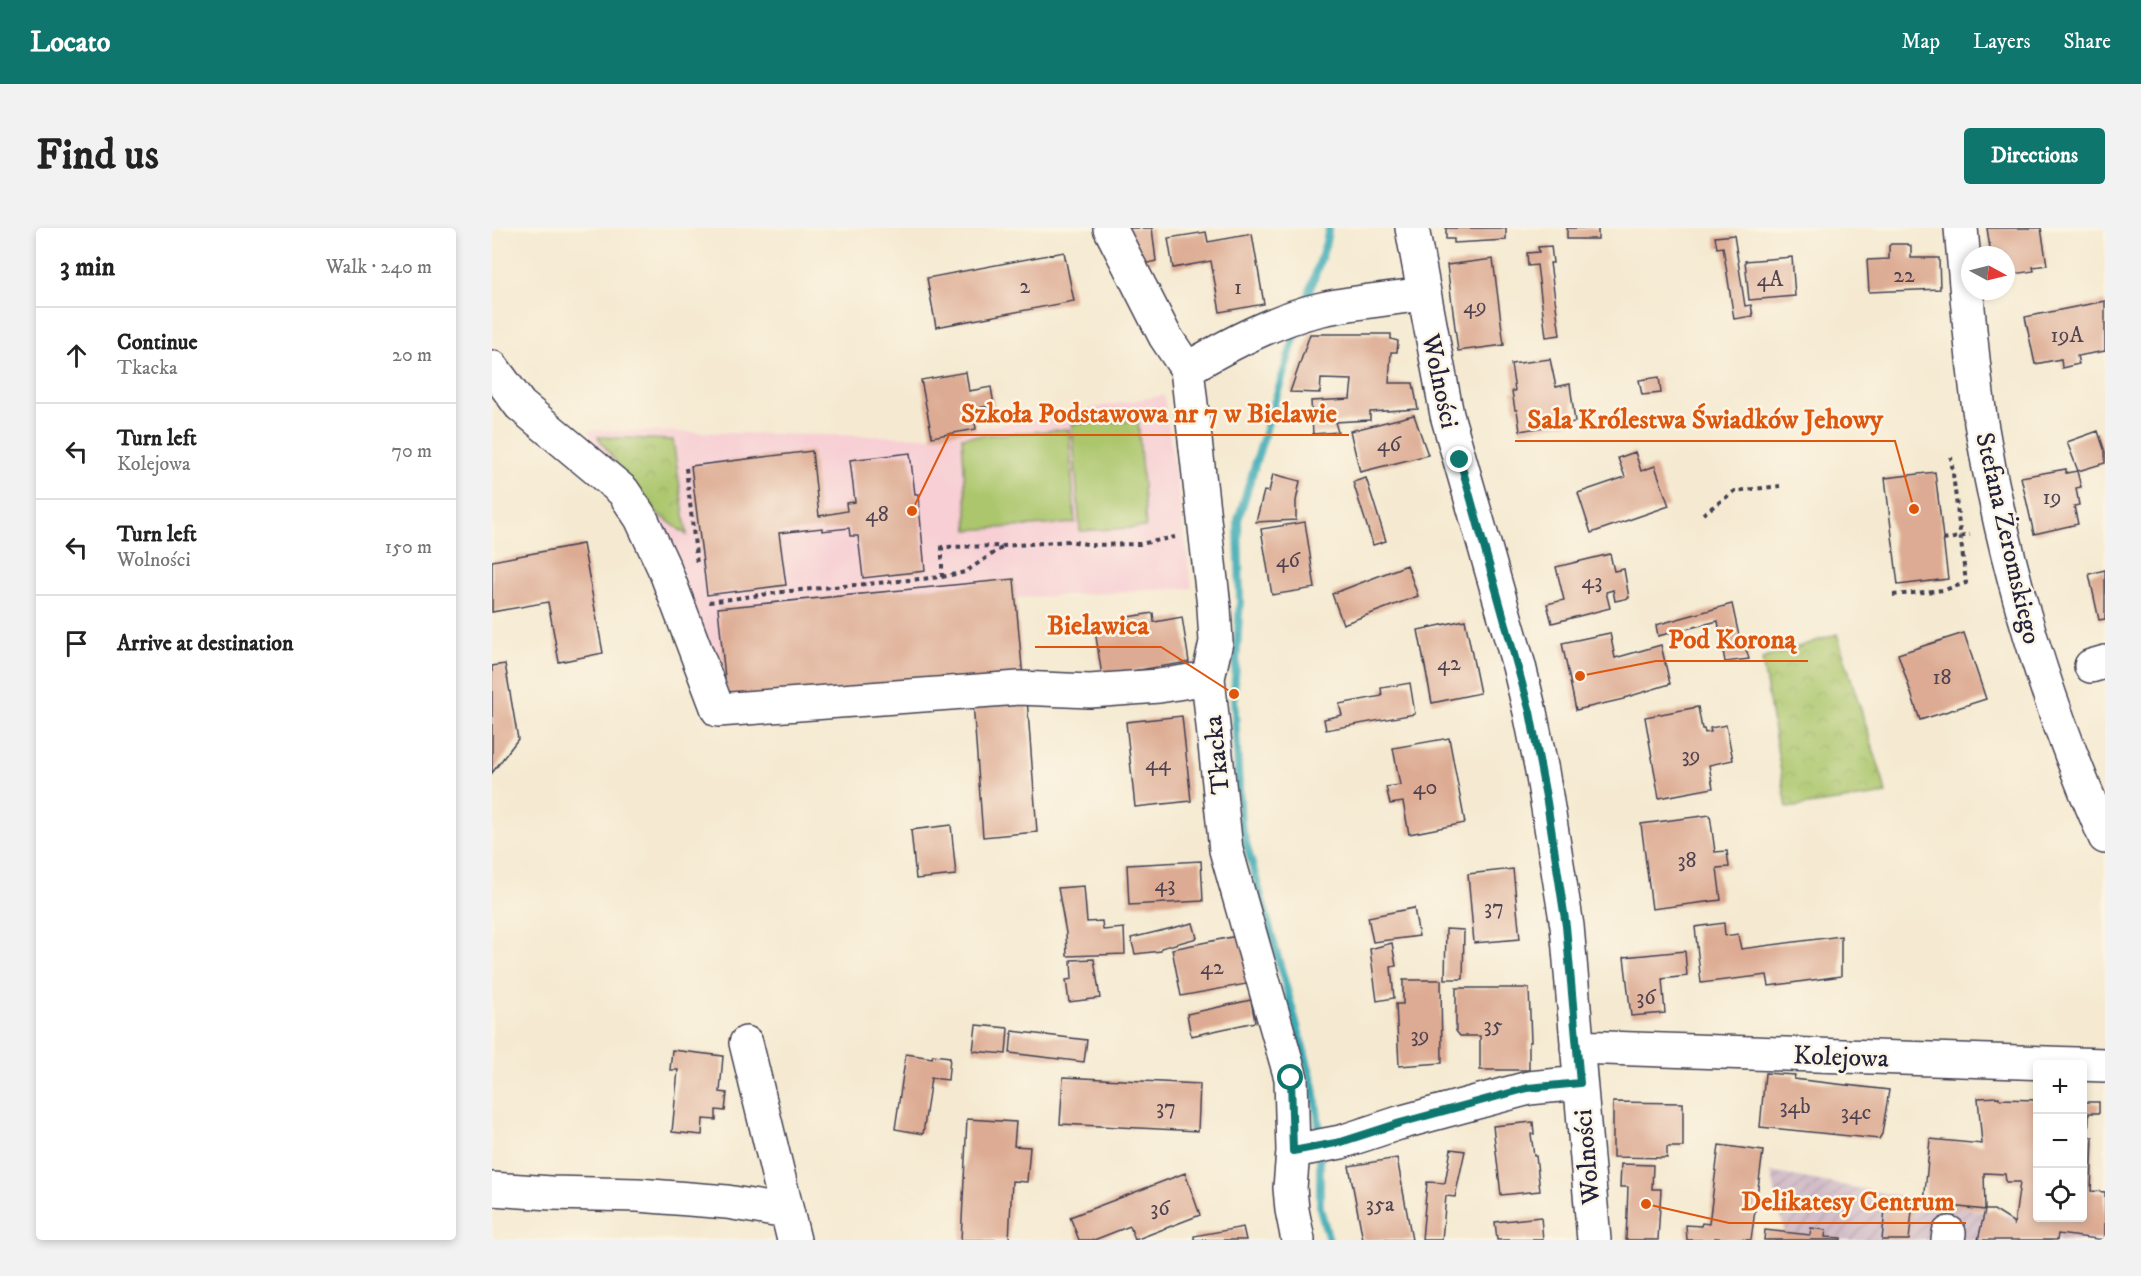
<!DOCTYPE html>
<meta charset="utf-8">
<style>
:root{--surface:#fff;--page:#f2f2f2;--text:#222;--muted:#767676;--line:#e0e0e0;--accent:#0f766e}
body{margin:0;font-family:"IM FELL DW Pica",serif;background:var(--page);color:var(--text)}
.controls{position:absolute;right:18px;bottom:18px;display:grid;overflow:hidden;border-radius:6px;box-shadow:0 3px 9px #0003}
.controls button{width:54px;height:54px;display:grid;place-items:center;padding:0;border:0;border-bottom:2px solid var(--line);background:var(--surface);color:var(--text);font:30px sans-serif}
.compass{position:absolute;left:1469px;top:18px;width:54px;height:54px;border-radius:50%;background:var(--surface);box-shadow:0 3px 9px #0003;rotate:97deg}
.stop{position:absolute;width:18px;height:18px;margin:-14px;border:4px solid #0f766e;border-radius:50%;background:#fff}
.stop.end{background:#0f766e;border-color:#fff;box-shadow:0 2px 6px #0008}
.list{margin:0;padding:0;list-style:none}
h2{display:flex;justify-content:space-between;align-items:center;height:78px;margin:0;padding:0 24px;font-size:26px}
h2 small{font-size:20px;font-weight:400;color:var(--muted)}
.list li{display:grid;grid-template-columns:39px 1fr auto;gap:18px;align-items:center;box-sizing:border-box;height:96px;padding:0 24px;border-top:2px solid var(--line)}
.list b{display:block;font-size:22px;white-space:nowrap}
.list p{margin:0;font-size:20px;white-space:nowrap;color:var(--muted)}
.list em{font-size:20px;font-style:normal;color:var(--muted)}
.icon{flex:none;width:33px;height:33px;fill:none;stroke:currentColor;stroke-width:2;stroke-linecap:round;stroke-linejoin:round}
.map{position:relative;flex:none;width:1613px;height:1012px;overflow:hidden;border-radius:6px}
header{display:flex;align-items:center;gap:36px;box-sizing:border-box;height:84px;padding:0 30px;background:var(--accent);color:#fff}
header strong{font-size:28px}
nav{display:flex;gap:33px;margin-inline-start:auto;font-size:21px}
.intro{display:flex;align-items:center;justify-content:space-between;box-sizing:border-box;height:144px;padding:0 36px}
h1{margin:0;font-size:42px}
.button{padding:15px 27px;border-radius:6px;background:var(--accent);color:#fff;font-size:21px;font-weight:700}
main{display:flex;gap:36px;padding:0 36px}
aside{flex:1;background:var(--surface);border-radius:6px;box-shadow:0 3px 9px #0003}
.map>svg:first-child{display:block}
.built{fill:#f7cfd4}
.industrial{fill:url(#industrial-furrows)}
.green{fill:#abc66c;stroke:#667454;stroke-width:1.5}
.park{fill:url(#park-crowns);stroke:#667454;stroke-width:1.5}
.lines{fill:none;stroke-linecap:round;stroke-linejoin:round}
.stream{stroke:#3aabb6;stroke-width:8}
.building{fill:#ddab93;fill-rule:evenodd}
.minor-casing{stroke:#424052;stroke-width:36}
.path{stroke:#424052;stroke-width:4;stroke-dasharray:4.5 4.5;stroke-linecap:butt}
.minor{stroke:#fff;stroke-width:33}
.route{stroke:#0f766e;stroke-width:8}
.labels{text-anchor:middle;stroke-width:5;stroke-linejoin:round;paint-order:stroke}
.number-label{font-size:22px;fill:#514451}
.street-label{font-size:26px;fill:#22223b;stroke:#fcf5e5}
.leader{fill:none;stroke:#de560e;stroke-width:2}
.callout-dot{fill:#de560e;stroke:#fcf5e5;stroke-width:2}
.callout-label{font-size:27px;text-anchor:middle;font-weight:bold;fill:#de560e;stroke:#fcf5e5;stroke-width:5;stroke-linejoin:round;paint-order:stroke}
</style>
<header>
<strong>Locato</strong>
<nav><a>Map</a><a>Layers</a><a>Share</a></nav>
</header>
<div class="intro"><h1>Find us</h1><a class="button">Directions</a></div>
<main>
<aside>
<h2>3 min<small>Walk · 240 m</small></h2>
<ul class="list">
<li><svg class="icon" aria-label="ahead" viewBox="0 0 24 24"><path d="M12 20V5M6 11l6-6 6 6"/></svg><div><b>Continue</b><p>Tkacka</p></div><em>20 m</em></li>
<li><svg class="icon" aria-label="left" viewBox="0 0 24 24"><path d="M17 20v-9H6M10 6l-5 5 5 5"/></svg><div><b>Turn left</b><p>Kolejowa</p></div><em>70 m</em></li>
<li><svg class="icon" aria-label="left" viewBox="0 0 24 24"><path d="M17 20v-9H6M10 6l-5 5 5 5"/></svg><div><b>Turn left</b><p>Wolności</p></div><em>150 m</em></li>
<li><svg class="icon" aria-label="arrive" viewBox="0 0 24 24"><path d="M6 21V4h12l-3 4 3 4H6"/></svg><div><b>Arrive at destination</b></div></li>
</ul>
</aside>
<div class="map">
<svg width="1613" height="1012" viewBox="0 0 1613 1012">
<defs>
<pattern id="industrial-furrows" width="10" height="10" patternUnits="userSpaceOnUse" patternTransform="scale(1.5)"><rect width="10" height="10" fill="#d2bdc8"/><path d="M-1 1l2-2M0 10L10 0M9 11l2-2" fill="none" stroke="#b4a2ad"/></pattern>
<pattern id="park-crowns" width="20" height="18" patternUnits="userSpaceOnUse" patternTransform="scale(1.5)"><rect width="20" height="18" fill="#abc66c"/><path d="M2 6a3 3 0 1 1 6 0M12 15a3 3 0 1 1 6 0" fill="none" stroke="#93aa5e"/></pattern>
</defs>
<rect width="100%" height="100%" fill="#fcf5e5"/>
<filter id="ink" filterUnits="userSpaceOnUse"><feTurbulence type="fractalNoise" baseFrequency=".0167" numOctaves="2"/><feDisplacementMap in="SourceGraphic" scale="12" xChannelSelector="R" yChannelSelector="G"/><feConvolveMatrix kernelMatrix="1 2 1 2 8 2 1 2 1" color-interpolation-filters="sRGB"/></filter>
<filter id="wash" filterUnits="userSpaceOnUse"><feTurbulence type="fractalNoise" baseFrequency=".008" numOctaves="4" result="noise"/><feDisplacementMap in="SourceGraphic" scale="24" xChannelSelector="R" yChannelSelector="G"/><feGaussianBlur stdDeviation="1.35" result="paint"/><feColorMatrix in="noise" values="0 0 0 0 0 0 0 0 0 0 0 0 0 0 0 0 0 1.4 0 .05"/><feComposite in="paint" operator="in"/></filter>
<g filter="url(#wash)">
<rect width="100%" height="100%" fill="#f5ead1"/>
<path class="built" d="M672 167 700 360 524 370 531 450 232 476 104 222 96 202 440 209Z"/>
<path class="industrial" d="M1279 944 1613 1006V1012H1294Z"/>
<path class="green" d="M646 192 654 299 588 303 580 196Z
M577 201 583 295 476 302 470 209Z"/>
<path class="park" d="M106 209 181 212 195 307 154 277Z
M1345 406 1391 552 1394 566 1295 580 1270 431Z"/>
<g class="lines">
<path class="stream" d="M813 77 833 18 837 0
M806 98 746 292 748 374 742 466 749 597 822 859 828 905
M828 932V980L837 1012"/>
</g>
<g id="blocks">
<path class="building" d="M633 0H660L664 33 649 37Z
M954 0H1014V12L962 15V11H954Z
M1075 0H1106V11H1075Z
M1495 0H1549L1555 37 1541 39 1542 43 1521 46V42L1514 43V27H1499Z
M714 4 716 14 760 6 772 76 728 84 719 33 681 40 676 10Z
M1242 7 1253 78 1259 77 1261 88 1242 91 1231 19 1225 20 1223 9Z
M1399 16H1415L1419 18V30H1447L1448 61 1377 64 1375 32 1397 31V18Z
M1059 18 1061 35H1058L1068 107 1054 109 1045 37 1036 38 1035 25 1047 24 1046 19Z
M572 24 582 73 444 99 435 50Z
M1300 29 1303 68 1257 72 1253 33Z
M1001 31 1012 117 966 123 955 37Z
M1613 73V123L1585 128 1587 136 1578 138 1570 140 1569 131 1543 136 1533 89Z
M818 106H899V111L906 113 905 124H899L897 155H921L926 181 878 184V192L843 194 846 204 821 206 819 173 858 171 860 152 829 151 828 165 798 164Z
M1058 131 1064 159 1078 156 1083 194 1028 203 1025 182H1023L1020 163H1023L1019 136Z
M474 144 477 163 499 159 502 177 481 181 484 201 440 209 429 152Z
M1167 149 1169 165 1150 167 1147 152Z
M922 187 936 227 868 244 858 203Z
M1606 203 1613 224V235L1586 243 1575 214Z
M320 223 327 288 355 283 354 275 363 274 358 232 418 225 423 266H426L433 343 371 350 366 308H358L357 300 330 303V300L287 305 294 357 215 367 199 238Z
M1143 224 1149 243 1163 238 1177 278 1099 305 1086 265 1133 249 1126 230Z
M1574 241V245L1585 243 1589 259 1584 260 1587 277 1582 278 1586 296 1542 306 1529 249Z
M1443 244 1456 351 1406 357 1393 250Z
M781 246 808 253 804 273V292L764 294 772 263 777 264Z
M874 250 894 313 881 317 861 254Z
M813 294 823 360 780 367 769 301Z
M91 316 111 425 67 434 56 374 0 384V333Z
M1118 326 1122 343 1132 341 1137 370 1123 373 1121 362 1114 364 1118 380 1060 395 1055 376 1072 372 1064 339Z
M915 337 926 368 851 396 840 366Z
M1613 342V391L1607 392 1597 346Z
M522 351 531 450 235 470 226 380Z
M1240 376 1247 408 1250 407 1257 431 1233 434 1226 393 1166 408 1164 397Z
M661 385 662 394 690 389 697 434 610 448 603 402 637 397 636 389Z
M973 392 988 465 940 475 926 402Z
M1118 405 1123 430 1169 417 1178 456 1132 470V471L1084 482 1070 415Z
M1472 405 1494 471 1428 492 1406 426Z
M13 436 26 511 0 545V438Z
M918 455 923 486 834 502 832 491 850 487 847 476 890 468 889 460Z
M535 470 545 604 491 609 481 474Z
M1206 479 1210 501H1212L1213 505 1219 504 1218 500 1234 497 1241 532 1217 537 1221 560 1167 570 1153 489Z
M690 488 699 573 643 579 634 494Z
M957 510 973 595 917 606 911 574 898 576 894 559 908 557 901 520Z
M1218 587 1223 624 1235 623 1237 639 1225 640 1229 672 1160 681 1149 596Z
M459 597 464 647 424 651 419 602Z
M709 633 711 673 637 677 635 637Z
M1021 641 1028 711 982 715 976 646Z
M592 658 595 694 610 693 611 702 632 700 633 726 575 728 574 705 566 660Z
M922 680 927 708 881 714 876 689Z
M701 695 705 710 669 720V723L643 726 639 710Z
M1232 695 1233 708 1246 706 1249 721 1349 708V748L1277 758 1275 747 1209 755 1203 699Z
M954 701 972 702 971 751H953Z
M750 707 760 755 689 768 680 721Z
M900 715 904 738 899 739 902 770 885 773 878 721Z
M1193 723 1195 748 1170 751 1173 785 1139 788 1132 729Z
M602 731 608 770 577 774 574 752 580 751 579 732Z
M911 752H949L950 835 907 838 904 776H911Z
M964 760H1037L1039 814H1037V842H988V808H968L964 803Z
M759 772 763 794 699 808 695 786Z
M484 797 516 800 514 826 481 823Z
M520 803 595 812 592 834 518 825Z
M180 822 231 828 228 864 235 865 233 883 224 882V892L211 891 210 907 180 904 186 842H178Z
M414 826 440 830 441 827 458 829 456 852 439 850 431 906 403 901Z
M1273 845 1303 847 1302 851 1397 862 1390 906 1387 911 1268 899Z
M571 849 708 856 706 903 568 896Z
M1507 869V871L1545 872V990H1590V874H1607V885H1597L1596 909H1601L1599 963 1613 964V1012L1566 1006 1565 1012H1486L1493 982 1432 975 1438 911 1490 916 1486 870ZM1492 945 1513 946 1514 954H1528L1522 998 1521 994 1502 982H1493Z
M1121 874 1191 875V919H1175V930L1121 929Z
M475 891 524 894 522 918 538 919 535 954 520 953 517 1012H469Z
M1041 894 1042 906H1039L1042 928H1044L1048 963 1009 967 1001 898Z
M1227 917 1271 923 1259 1012 1223 1010V1012H1195L1194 997 1209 998 1210 995 1217 996Z
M959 921 973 923 963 969 954 968 950 1012H930L935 954 953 955Z
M905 930 920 1012H871L857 938Z
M1129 936 1161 937 1160 961H1169L1166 1012H1134L1136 959H1128Z
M693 945 708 987 643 1012 638 998 602 1012H587L578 989Z
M1394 971 1421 974 1417 1012H1390Z
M1049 989 1051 1012H1005L1003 994Z
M751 999 754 1012H702V1008Z
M1319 1000 1334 1002 1333 1009 1349 1010V1012H1272L1273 1002 1318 1007Z"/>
</g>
</g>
<g filter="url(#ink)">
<use href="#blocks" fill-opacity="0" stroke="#424052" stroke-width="1.5"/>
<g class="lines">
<g class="minor-casing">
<path id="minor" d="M618 0 673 108 695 141 722 379 724 414 716 450 734 622 799 850 801 923 798 960 800 982 806 1012
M920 0 955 187 1027 438 1038 484 1050 543 1075 698 1102 1012
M1469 0C1475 65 1479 130 1489 195 1512 337 1555 477 1613 609
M0 139 28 177 131 263 149 290 173 342 226 482 527 460 598 463 667 458 716 450
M695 141C732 119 787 90 830 81 863 74 898 71 931 66
M1599 438 1613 434
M254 815 302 1012
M1085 819 1613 837
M801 923 849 914 907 895 1037 860 1088 855
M0 961 59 965 146 967 235 974 295 984
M1456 1012 1457 1005"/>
</g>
<path class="path" d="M194 240 205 336
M1211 286 1243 263 1288 258
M1451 312 1478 307
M450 349 473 344 511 319
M1401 367 1452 362 1474 355 1459 229
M217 374 298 363 450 349V319L511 318 577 313 600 317 648 316 683 309"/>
<use href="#minor" class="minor"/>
</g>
</g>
<g class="lines" filter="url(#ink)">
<path class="route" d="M799 850 801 923 849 914 908 895 1036 860 1088 855 1074 698 1055 574 1038 484 968 232"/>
</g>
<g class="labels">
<g class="number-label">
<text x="1412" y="54">22</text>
<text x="1278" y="58">4A</text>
<text x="533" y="65">2</text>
<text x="746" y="66">1</text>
<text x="983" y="85">49</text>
<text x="1575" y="114">19A</text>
<text x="897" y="223">46</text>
<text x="1560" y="276">19</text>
<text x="385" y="293">48</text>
<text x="796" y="339">46</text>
<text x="1100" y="360">43</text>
<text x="957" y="442">42</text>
<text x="1450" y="456">18</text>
<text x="1199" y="534">39</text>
<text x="666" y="542">44</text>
<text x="933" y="566">40</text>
<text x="1195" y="639">38</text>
<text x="673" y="663">43</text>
<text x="1002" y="686">37</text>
<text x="720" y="746">42</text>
<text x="1154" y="776">36</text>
<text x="1001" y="804">35</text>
<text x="928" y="814">39</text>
<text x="1303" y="885">34b</text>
<text x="674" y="886">37</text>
<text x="1364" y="891">34c</text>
<text x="888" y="983">35a</text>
<text x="668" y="987">36</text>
</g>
<g class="street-label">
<text transform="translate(949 153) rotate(78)" y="9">Wolności</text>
<text transform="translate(1517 310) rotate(77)" y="9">Stefana Żeromskiego</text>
<text transform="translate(724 527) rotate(-96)" y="9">Tkacka</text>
<text transform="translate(1349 828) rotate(2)" y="9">Kolejowa</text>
<text transform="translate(1094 929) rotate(-95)" y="9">Wolności</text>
</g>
</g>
<path class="leader" d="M420 283L457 207H857M1422 281L1403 213H1023M742 466L669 419H543M1088 448L1164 433H1316M1154 976L1237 995H1474"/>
<g class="callout-dot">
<circle cx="420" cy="283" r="6"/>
<circle cx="1422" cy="281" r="6"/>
<circle cx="742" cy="466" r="6"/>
<circle cx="1088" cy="448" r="6"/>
<circle cx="1154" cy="976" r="6"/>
</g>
<g class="callout-label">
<text x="657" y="194">Szkoła Podstawowa nr 7 w Bielawie</text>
<text x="1213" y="200">Sala Królestwa Świadków Jehowy</text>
<text x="606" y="406">Bielawica</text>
<text x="1240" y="420">Pod Koroną</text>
<text x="1356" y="982">Delikatesy Centrum</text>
</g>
</svg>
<div class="controls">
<button>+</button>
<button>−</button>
<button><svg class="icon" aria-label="locate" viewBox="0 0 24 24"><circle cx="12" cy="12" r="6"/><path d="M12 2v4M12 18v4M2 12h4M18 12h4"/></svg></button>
</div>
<svg class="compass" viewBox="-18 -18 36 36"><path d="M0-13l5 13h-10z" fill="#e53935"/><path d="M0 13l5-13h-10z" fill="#767676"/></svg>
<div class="stop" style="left:799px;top:850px"></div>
<div class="stop end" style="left:968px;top:232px"></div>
</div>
</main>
